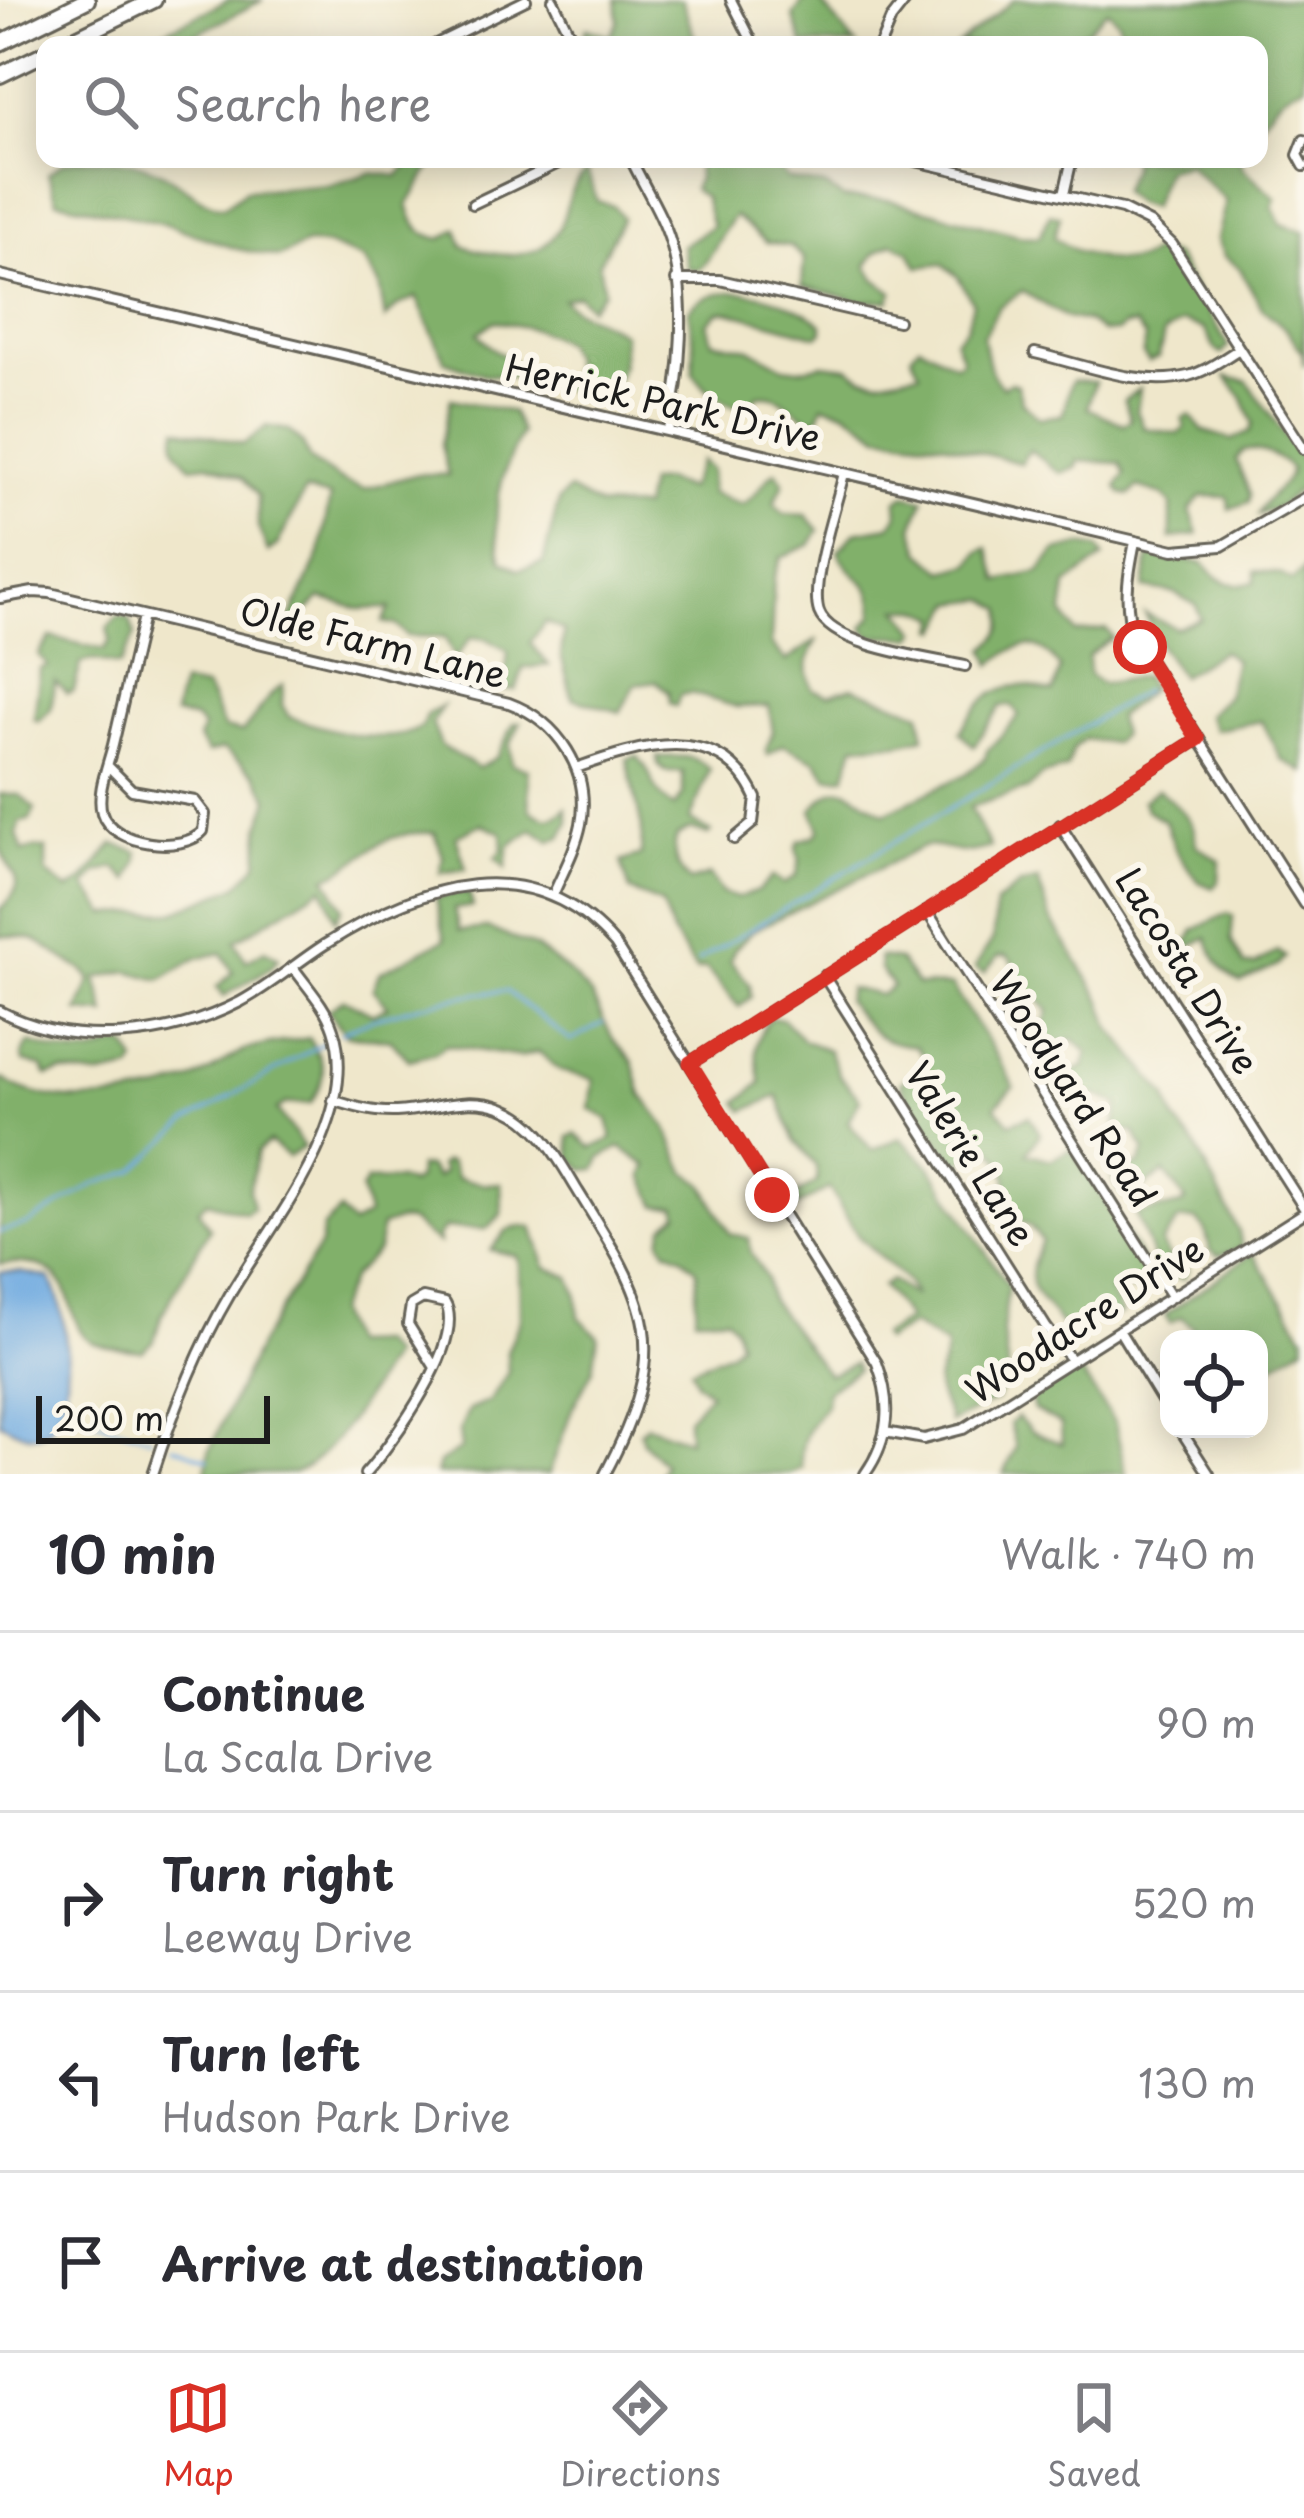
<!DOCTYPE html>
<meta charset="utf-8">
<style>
:root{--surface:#fff;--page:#f2f2f3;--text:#2b2b33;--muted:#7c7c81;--line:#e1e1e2;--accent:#d93025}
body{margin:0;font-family:"Playpen Sans",sans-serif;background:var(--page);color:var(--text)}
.controls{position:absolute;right:36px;bottom:36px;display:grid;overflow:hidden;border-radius:24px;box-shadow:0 6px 30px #0003}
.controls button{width:108px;height:108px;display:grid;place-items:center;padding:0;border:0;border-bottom:3px solid var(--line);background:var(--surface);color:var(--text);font:60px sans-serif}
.scale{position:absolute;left:36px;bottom:30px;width:234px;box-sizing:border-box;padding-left:12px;border:6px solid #1c1c1c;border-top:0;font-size:33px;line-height:42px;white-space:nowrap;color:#1c1c1c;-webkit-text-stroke:9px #fbf7ec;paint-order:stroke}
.stop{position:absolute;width:36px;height:36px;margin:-27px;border:9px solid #d93025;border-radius:50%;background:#fff}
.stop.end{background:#d93025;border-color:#fff;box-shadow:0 3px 12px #0008}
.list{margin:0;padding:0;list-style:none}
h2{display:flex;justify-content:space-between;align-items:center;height:156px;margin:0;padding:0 48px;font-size:51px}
h2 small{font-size:39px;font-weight:400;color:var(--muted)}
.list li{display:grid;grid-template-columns:78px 1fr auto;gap:36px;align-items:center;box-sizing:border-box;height:180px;padding:0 48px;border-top:3px solid var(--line)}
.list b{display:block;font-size:45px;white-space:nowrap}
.list p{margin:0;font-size:39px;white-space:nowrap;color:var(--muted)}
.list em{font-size:39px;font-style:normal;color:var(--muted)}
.icon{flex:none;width:66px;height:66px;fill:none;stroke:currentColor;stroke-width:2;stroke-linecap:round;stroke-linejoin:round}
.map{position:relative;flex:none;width:1304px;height:1474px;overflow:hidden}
.search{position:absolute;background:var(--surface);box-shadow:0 6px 30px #0003;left:36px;right:36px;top:36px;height:132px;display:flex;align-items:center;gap:30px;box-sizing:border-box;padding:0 42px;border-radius:24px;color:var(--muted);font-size:45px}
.sheet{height:876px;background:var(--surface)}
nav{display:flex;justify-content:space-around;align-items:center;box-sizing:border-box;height:168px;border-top:3px solid var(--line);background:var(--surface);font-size:33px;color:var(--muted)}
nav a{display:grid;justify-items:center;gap:6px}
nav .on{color:var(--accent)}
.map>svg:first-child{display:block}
.forest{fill:#81b06a;stroke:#4e6643;stroke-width:3}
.water{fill:#70aae0;stroke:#46637e;stroke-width:3}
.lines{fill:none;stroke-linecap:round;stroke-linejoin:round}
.stream{stroke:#70aae0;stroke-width:3}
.minor-casing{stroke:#666359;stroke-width:14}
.motorway-casing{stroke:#666359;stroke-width:20}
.minor{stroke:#fff;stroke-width:8}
.motorway{stroke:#fff;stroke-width:14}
.route{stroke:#d93025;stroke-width:15}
.labels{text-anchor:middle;stroke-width:12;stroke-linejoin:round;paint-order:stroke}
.street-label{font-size:36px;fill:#1c1c1c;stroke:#fbf7ec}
</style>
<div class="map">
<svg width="1304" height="1474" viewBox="0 0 1304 1474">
<rect width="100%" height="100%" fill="#fbf7ec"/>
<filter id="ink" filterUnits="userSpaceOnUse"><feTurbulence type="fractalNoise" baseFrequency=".00833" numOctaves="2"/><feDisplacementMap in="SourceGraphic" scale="24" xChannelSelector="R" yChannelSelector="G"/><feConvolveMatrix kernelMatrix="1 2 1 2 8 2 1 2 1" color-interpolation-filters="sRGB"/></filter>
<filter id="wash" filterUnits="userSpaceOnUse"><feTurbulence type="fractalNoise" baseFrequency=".004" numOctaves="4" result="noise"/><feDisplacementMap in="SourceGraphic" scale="48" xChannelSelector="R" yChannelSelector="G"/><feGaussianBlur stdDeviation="2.7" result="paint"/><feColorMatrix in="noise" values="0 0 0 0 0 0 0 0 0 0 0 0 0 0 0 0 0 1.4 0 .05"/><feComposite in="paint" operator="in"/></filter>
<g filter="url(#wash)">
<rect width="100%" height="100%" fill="#efe7cb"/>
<path class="forest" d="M229 0H263L176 45H136Z
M616 0H682L697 45H589L584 36 587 28 611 36 618 21Z
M804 0H819L856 45H803L793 16Z
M1014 0H1304V85C1283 90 1272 108 1259 125V45H1126L1118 21 1107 10 1086 32 1065 41 958 45Z
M79 159C108 159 137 159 164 174 186 186 198 202 224 207L246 190 331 185 371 173 398 176 409 164 406 159H445L431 167 408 205C414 226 420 235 442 239L457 229 463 246C505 260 552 263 565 212 571 192 571 186 587 171L597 201 614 206 622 218 599 264 604 291 590 307 578 295 563 299C578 317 604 319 623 333L622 365 607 403 576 398 563 388 573 365 564 342 535 329 495 321 478 333C499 360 513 355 534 377L485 375 445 361 416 297 397 306 385 319 379 284 363 259 326 245 307 244 279 257 237 249 166 224 57 201 48 174 62 163Z
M696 159H771L787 179 825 186 844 198 890 200 1022 236 1039 237 1050 214 1060 216 1054 237C1074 255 1135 274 1154 250L1175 256 1226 342 1228 347 1222 354 1215 349 1204 329 1183 322 1164 333 1159 357 1149 362 1143 354 1145 337 1135 325 1124 326 1117 332H1102L1088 322 1067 318 1022 291 999 307 983 336C986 354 988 375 1003 387L1011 382 1017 385 1022 402 1039 418 1062 415C1068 403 1065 392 1072 381L1095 382 1087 408 1123 424 1131 420 1124 400 1140 388 1137 411 1144 428 1178 434 1185 428 1183 418 1190 415 1202 430 1232 440 1250 431 1253 423 1242 397 1226 377 1247 381 1304 463V485L1280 506 1258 515C1265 495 1286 488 1291 469 1278 457 1261 447 1243 451L1236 460 1250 494 1249 502 1229 509 1228 497 1202 496 1190 510 1198 534 1171 539V504L1163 495 1138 487 1130 495 1122 494 1117 487 1125 474 1120 463 1077 461V467L1060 473 1030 450 1020 463 943 443 880 435 846 411 823 405 818 420C794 418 783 388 756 396L751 408C727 407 707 392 693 373L694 345 688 311C719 274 790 298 822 324L823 331 818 336 726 311 718 312 707 323 712 341 749 348 784 367 799 369 823 364 848 367 862 377 879 380 920 372 911 355 919 345 955 364 962 360 955 340 967 326 973 303 958 277 943 264 918 267 910 252 893 243 876 252 867 265 875 279 893 292 889 301H858L802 286 804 258 790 246 766 242 735 216C719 233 715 256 698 270L687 268 682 246 712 226 704 197 693 189 698 178Z
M1131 159H1241L1242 167 1276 198 1273 207 1281 224 1304 232V367L1302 352 1288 331 1262 308 1239 267 1224 256 1217 239 1226 201 1187 164 1166 169 1151 208 1135 203 1121 191 1132 166Z
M451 399 512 412 521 433C500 475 489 514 502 560L518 570 543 563 559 500 569 490 599 506 643 508 648 483 663 480 688 489 701 460 711 470 710 493 742 505C756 498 762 481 776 471L784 483 774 503 784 514 806 515 819 530 810 545 781 557 774 577 771 644 786 661 818 639C807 658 803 668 813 689L829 695 852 687 921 713 924 737 899 743 855 745 845 777H828L816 761 783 745 768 755 766 750 773 732 769 706 737 707 691 693 680 695 676 706 670 703 669 692 656 681 636 684 620 712 572 698 561 655 564 631 545 622 530 643 549 665 523 668 516 690H504L508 651 487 639 471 637 455 659 445 637 407 636 396 625 383 622 390 608 359 609 320 598 298 621 293 644 281 638 320 554 330 497 305 491 278 544 268 552 258 527V496L243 478 209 464 191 466C178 453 170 446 178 428L244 444 267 426 288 430 302 442 310 460 343 482 364 489 418 474 448 475 441 444Z
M905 495 924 499 913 527 921 551 944 571 971 564 979 552 988 548 999 581 1040 572 1056 551 1082 545 1098 548 1104 557 1067 585 1063 613 1076 633 1106 629 1113 637 1088 656 1089 675 1102 684 1143 676 1151 689 1117 717 1121 735 1113 743 1084 739 1073 749 1067 768 1042 775 1028 789 970 807 990 847C955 858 957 847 925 846L752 931 734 950 730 961 750 984 751 997 739 1007 705 968 696 970 672 933 662 904 630 891 621 862 641 855 642 828 627 759 637 756C655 773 649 791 674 807L683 795V772H666L658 765 657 757C678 756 694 754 710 769L690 820 711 832 708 835 691 829 677 836C671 854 676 869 690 881L710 875 722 893 737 898 758 891 773 876 784 884 796 876 800 860 796 849 799 841 815 836 820 829 812 810C843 771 853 797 885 813L966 774 985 759 987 751 1019 716 1012 706H1001L974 746 960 732C975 706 992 685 1024 686 1035 686 1042 692 1053 692L1060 669C1039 636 1018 641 992 665L986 649C1001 635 1006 629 1003 609L986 599 954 603 940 630 936 629 939 617 920 609H899L918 631 913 637 871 636 863 627 873 616C876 577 850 581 838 551L855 532 890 526 898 515 897 501Z
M1149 556 1204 563C1219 583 1231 588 1255 582V571L1280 574 1292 581 1304 569V772L1281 759 1261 721 1214 730 1207 715 1227 696 1235 660 1222 651 1181 676 1161 648 1145 614 1176 628 1201 619 1196 605 1174 593 1144 588Z
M118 616 129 618 135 635 120 665 92 660 81 663 74 691 67 694 55 681 51 709 39 721 34 719 40 669 48 666 38 655 51 637 104 650 110 640 107 628Z
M181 684 206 688 224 728 242 732C257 718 267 693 283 685L282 705 289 717C328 729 384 749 422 727L426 715 442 706 432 723 441 746 479 768 497 757 514 723 521 722 510 744 512 764 528 769 530 810C545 819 553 822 566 808L569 822 561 837 550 841 533 829 509 846 506 868 496 858 503 850 502 833 482 824 456 836 466 869 440 873 443 857 435 833C375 829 373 858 326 877L343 907 336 920 323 887 235 941 246 961 265 950 279 958 270 968 224 996 217 987 233 972 222 953 197 958 160 980 128 971 97 978 106 1014 78 1012 91 980C84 968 78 968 67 961 38 942 38 935 0 936V909C32 882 8 874 0 847 0 832 0 809 0 794L20 795 35 809 30 820 20 822 17 835 23 852 34 848 46 849V873L68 890 83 881 114 844 138 852V862L129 881 115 868 98 872 86 886 106 914 174 912 237 886 258 863 260 827 269 798 255 774 223 749 208 753 198 739 203 728 195 719 174 715Z
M1158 789C1176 805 1197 819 1196 845L1220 861 1219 881 1213 888 1199 882 1176 851 1165 821 1146 810 1143 800Z
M1038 881 1050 917 1102 1001 1111 1028 1166 1096 1175 1120 1197 1148 1239 1232 1242 1248 1218 1256 1210 1250 1205 1229 1196 1220H1179L1161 1243 1174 1265 1188 1270 1184 1279 1159 1274 1136 1214 1181 1205 1186 1201 1165 1172 1144 1187 1136 1202 1122 1195 1112 1179 1122 1170 1140 1164 1145 1150 1134 1132 1122 1131 1116 1125 1118 1105 1097 1095 1072 1094 1062 1084V1075L1084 1067 1088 1052 1073 1039 1040 1044 1037 1041 1049 1011 1033 994 1015 1005H1003L1002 998 1017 986C1019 972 1017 966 1007 956H999L984 973 975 968 993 939 995 904 1020 885Z
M453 893H469L473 906 454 909 459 931 487 928 535 947 571 974 591 995 613 1039 633 1062 642 1095 666 1127 686 1172 703 1183 730 1234 749 1238 751 1253 766 1278 770 1299 828 1375 854 1363 857 1370 827 1391 826 1405C810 1422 798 1444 802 1468L789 1474H660L664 1464 643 1442 640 1432 647 1425 688 1440 687 1418 710 1393 697 1383 691 1369 729 1352 739 1342 734 1326 726 1317H695L697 1270 682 1256 667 1250 661 1240 664 1226 679 1214 677 1206H657L643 1176 648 1166 620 1147 601 1158 596 1169 585 1170 572 1158 569 1137 576 1134 592 1148 612 1139 608 1119 590 1109 594 1079 560 1071 539 1052 520 1057 446 1045 435 1053 409 1060 391 1040 346 1035 328 1010 344 999 373 1014 388 1006 373 989 379 973 445 939 436 898Z
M1228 913 1233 916 1231 940 1244 965H1255L1278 951 1285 957 1278 965 1240 982C1222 974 1213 956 1207 937L1191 947 1188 942 1194 930Z
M879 957 899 960 917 985 952 986C972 1020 997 1052 1014 1087L995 1106 1010 1123 1029 1116 1040 1134 1027 1153 1051 1160 1071 1149 1158 1284 1148 1293 1125 1288 1110 1291 1122 1314 1065 1329C1037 1293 1018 1287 1042 1241L1030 1226 1004 1212C1011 1185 1008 1165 989 1145L956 1165 912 1106 900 1082 929 1064 916 1046C875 1043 871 1030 846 1000L849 988 881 995 893 986 880 970Z
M769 1018 783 1019 804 1041 829 1050 839 1075 860 1099 848 1122 872 1150 900 1138 930 1166 1008 1286 1003 1332 1009 1378 996 1400 950 1423C948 1409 937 1399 937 1385 937 1371 947 1361 946 1346L912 1325 884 1341 881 1336 908 1319 882 1286 891 1280 915 1297 907 1282 858 1236 829 1188 796 1207 793 1197 817 1182 816 1166 794 1140 778 1096 744 1111 738 1102 761 1083C755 1056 752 1042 769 1018Z
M309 1038C326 1068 328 1073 311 1103L286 1104 277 1110 304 1147 288 1157 269 1142 258 1151 249 1190 253 1208 245 1213 207 1201 198 1210 210 1228 161 1316 154 1341 143 1351C128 1349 107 1349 94 1343 57 1325 88 1253 0 1264V1081L3 1079C50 1113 153 1100 203 1075 217 1068 229 1056 244 1051 264 1043 287 1042 309 1038Z
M29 1043C50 1049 77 1059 98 1052 109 1048 113 1045 126 1045L136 1062 132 1070 97 1077 62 1072 47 1076 42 1067 24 1062 22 1055Z
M444 1162H450L457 1178 485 1184 501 1183 502 1214 486 1229 445 1228 438 1236 439 1243C411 1230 421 1211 381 1226L378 1250 352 1277 336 1312 349 1344 379 1343 391 1356C370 1389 332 1461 293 1473 268 1474 232 1474 206 1474L209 1451 259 1344 320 1245 323 1227 340 1211 352 1225 368 1215 361 1190 367 1181 400 1180 411 1184 417 1179 418 1167H428L436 1178 443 1173 440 1166Z
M521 1226 533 1227 546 1267 570 1277 577 1294 579 1317 598 1336 593 1369 572 1409 549 1474H436L439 1463 461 1449 459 1432 469 1410 490 1401 508 1372 507 1352 520 1320 519 1265 517 1256 491 1250 507 1230Z
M1253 1253 1304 1335V1345L1259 1374V1339H1194L1193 1327 1181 1317 1170 1323 1165 1315Z
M1074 1370 1082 1374 1115 1423 1126 1474H1004L1016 1447 1010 1424 1017 1417 1032 1432 1062 1444 1061 1424 1034 1410 1031 1397Z"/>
<path class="water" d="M0 1272H21L49 1278C69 1306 81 1426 36 1435 24 1437 11 1427 0 1423Z"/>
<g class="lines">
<path class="stream" d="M698 961 1145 690
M341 1033C374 1014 467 992 506 991L571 1041 603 1023
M0 1232 28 1224 95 1184 134 1171 187 1122 330 1039
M61 1409 150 1438
M173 1446 208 1459"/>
</g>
</g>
<g filter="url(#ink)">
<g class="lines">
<g class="minor-casing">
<path id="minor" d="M553 0 575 45
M731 0 754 45
M434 45 526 0
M880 45 891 19 906 0
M1304 140 1298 155 1304 166
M631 159C644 187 663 215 671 244 688 299 681 377 668 431
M907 159 1122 209 1150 223 1172 244 1304 449
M1064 194 1072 159
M473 204 567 159
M0 275 1174 550 1222 546 1304 498
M676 280H720L898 321
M1035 353C1082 364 1139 388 1188 376 1207 371 1223 359 1239 349
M844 473C837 504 809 583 819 612 832 647 931 658 965 666
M1135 542C1128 575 1123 604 1134 637L1304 904
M0 598 33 592 50 593 509 703C558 721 591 770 581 824 576 849 563 872 553 895
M108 766 132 790 195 801 205 814 203 831C184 854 111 845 102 813 96 793 108 765 113 745L143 616
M576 768C638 746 720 719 756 798L753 823 734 839
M1060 825 1304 1208
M927 911 1171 1296
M824 976 1046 1327 1071 1360
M0 1011C72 1049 169 1039 240 1002 270 986 296 963 324 945 419 885 530 846 615 944L877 1363C892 1403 890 1439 865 1474
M690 1063 1198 739
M333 1100C353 1107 374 1113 396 1112 434 1110 465 1094 503 1108 539 1122 558 1158 576 1188 648 1304 674 1343 605 1474
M1119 1330 1169 1412
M1180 1429 1209 1474
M885 1432 924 1439 963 1429 1304 1213
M153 1474C173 1412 196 1352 229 1296 270 1225 363 1118 333 1029 325 1005 307 987 293 967
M365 1474C391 1445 467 1340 445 1303L423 1298 411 1305 408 1324 434 1366"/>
</g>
<g class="motorway-casing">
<path id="motorway" d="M0 43 87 0
M62 45 154 0
M0 75 45 53"/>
</g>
<use href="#minor" class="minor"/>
<use href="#motorway" class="motorway"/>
</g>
</g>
<g class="lines" filter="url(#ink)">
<path class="route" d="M772 1195 690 1063 1198 739 1140 647"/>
</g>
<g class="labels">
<g class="street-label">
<text transform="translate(663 403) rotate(13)" y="13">Herrick Park Drive</text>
<text transform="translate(373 643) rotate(14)" y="13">Olde Farm Lane</text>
<text transform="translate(1187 971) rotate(58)" y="13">Lacosta Drive</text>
<text transform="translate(1073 1089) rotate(57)" y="13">Woodyard Road</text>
<text transform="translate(970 1154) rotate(58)" y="13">Valerie Lane</text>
<text transform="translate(1085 1320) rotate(-33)" y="13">Woodacre Drive</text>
</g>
</g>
</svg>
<div class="controls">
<button><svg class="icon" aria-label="locate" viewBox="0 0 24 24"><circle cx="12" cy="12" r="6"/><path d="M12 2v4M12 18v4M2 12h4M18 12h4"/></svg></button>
</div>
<div class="scale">200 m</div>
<div class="stop" style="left:1140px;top:647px"></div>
<div class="stop end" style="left:772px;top:1195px"></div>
<div class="search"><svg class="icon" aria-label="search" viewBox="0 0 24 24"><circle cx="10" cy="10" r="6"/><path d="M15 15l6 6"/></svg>Search here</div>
</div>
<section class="sheet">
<h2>10 min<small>Walk · 740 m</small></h2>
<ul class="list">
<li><svg class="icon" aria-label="ahead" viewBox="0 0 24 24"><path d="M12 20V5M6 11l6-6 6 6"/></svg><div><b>Continue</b><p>La Scala Drive</p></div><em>90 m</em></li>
<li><svg class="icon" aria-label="right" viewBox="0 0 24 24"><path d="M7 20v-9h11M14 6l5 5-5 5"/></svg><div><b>Turn right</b><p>Leeway Drive</p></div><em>520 m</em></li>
<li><svg class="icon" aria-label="left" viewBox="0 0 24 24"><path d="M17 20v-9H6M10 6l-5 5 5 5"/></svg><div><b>Turn left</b><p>Hudson Park Drive</p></div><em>130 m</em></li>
<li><svg class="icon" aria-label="arrive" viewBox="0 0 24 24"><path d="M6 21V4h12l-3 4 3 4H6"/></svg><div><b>Arrive at destination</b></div></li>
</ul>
</section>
<nav>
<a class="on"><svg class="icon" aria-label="map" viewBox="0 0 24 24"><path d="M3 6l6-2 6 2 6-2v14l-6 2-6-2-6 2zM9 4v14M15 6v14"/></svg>Map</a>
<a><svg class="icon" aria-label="directions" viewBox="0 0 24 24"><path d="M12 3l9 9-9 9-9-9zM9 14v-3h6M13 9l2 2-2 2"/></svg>Directions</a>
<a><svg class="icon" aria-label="saved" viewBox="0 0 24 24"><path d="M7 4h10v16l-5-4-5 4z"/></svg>Saved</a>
</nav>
